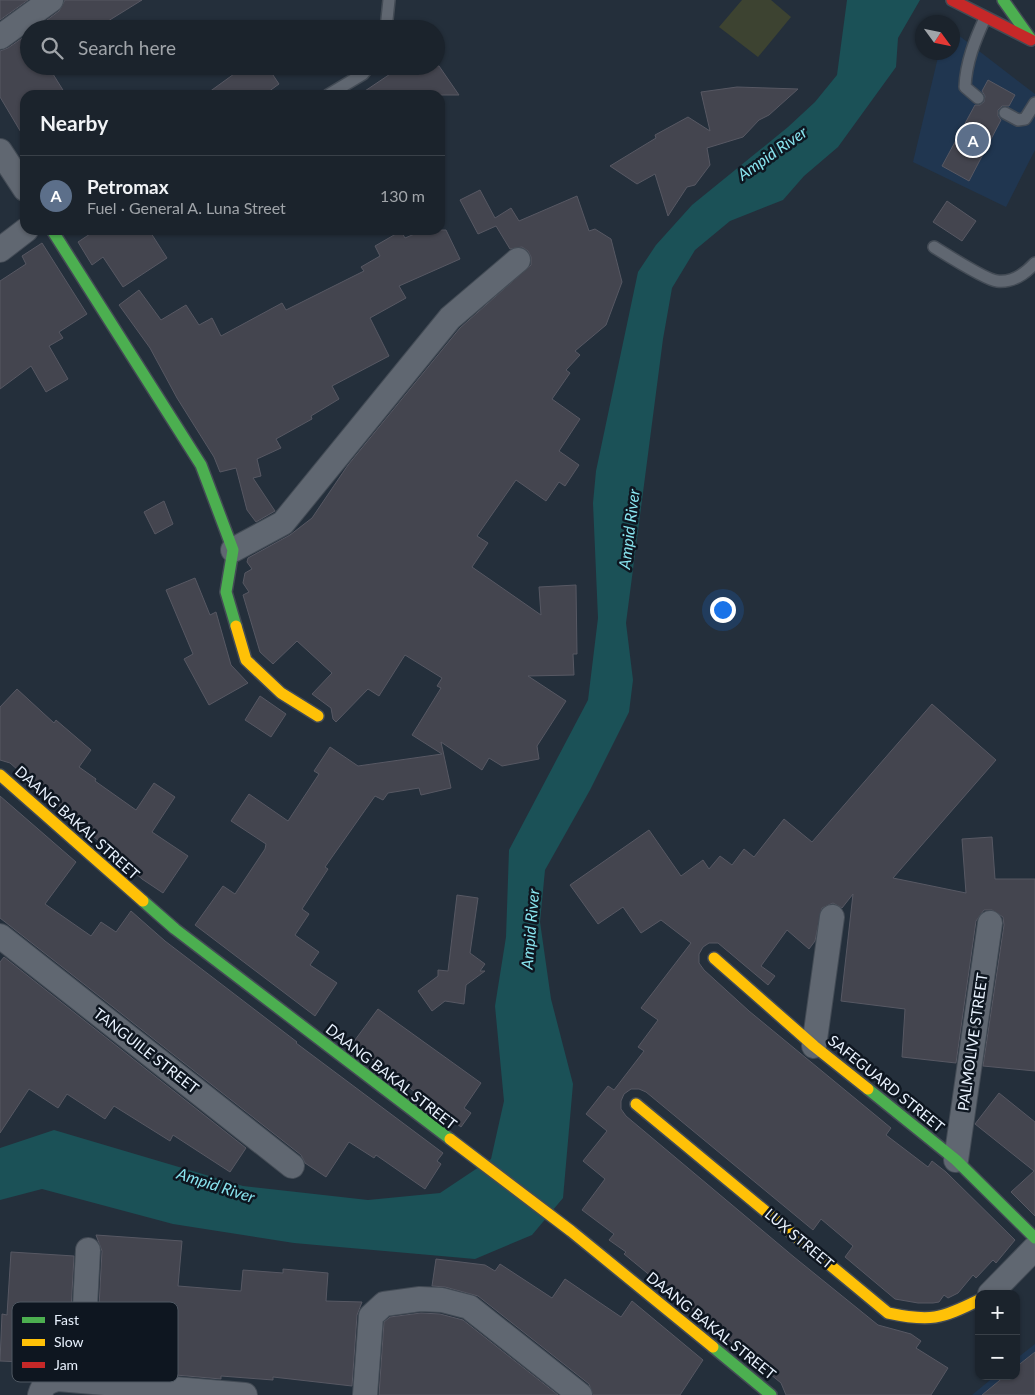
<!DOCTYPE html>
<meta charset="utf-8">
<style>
:root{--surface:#1b232c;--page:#242b34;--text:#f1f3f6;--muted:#a0a4a9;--line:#394048;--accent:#a3adb9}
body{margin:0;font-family:Lato,sans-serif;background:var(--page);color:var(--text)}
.controls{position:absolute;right:15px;bottom:15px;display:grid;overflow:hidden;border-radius:10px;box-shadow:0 1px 4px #0004}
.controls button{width:45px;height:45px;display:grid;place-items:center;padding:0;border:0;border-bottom:1px solid var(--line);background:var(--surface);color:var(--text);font:25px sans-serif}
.compass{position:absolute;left:915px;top:15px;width:45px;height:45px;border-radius:50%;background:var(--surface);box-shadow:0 1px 4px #0004;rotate:123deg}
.you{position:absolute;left:722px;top:609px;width:18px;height:18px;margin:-12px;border:4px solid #fff;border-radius:50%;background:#1a73e8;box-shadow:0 0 0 8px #1a73e833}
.badge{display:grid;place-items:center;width:32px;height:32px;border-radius:50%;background:var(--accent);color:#fff;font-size:16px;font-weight:700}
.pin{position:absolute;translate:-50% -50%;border:2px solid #fff;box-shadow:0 1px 5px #0006}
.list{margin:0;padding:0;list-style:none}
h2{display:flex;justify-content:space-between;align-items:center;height:65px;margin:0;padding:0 20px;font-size:21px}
h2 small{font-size:16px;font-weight:400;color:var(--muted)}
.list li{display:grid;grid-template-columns:32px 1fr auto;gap:15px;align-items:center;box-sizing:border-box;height:80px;padding:0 20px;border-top:1px solid var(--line)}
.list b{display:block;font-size:19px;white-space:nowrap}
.list p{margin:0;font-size:16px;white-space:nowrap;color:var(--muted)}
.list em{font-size:16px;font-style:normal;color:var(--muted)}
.icon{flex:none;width:28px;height:28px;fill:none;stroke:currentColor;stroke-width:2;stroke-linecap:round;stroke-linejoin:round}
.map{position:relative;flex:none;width:1035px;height:1395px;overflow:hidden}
.search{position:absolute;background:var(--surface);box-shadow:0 1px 4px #0004;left:20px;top:20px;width:425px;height:55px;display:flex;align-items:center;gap:12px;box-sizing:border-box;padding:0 18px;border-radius:28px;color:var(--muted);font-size:19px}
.panel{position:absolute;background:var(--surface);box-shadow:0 1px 4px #0004;left:20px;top:90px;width:425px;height:145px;border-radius:15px}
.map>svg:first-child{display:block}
.built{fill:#203650}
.green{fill:#3d4331}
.water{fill:#1b5157}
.building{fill:#44454f;stroke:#575863}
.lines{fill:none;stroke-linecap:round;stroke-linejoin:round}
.lane-casing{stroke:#434b55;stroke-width:14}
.street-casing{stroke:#434b55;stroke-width:26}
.fast-casing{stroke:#434b55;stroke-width:14}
.slow-casing{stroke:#434b55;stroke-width:14}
.jam-casing{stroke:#434b55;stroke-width:14}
.lane{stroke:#606771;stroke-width:11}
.street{stroke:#606771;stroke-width:24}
.fast{stroke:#4caf50;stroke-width:11}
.slow{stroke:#ffc107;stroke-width:11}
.jam{stroke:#c62828;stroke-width:11}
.labels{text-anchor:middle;stroke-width:5;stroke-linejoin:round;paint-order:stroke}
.street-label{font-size:15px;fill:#e8f1fd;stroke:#0e1620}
.water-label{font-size:16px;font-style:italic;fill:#89e5f0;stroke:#0e1620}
.key{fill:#0e1620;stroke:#4f5862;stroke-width:1}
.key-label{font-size:14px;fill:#e8f1fd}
</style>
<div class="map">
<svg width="1035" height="1395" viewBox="0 0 1035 1395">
<rect width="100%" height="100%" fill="#242f3b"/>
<path class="built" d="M953 31 1035 94V150L1006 207 913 162 939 53 952 52Z
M1035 1344V1395H972L995 1376H1016V1359Z"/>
<path class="green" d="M742 0H771L791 17 758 57 719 27Z"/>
<path class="water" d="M847 0H920L898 38 896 67 838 147 804 176 783 200 730 221 695 250 672 288 663 339 626 623 633 680 629 712 590 790 545 870 540 922 551 999 573 1084 563 1198 532 1235 475 1259 294 1243 173 1224 42 1189 0 1200V1148L54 1130 243 1186 368 1200 440 1193 491 1159 504 1101 495 1006 506 937 509 850 588 700 598 618 593 503 596 471 638 272 656 245 692 205 788 127 815 102 837 75Z"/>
<path class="building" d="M0 0H28L0 20Z
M65 0H142L100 26 83 29H35L59 11Z
M28 34 29 66H48L66 95H25V139L0 97V51L8 48Z
M245 66H267L279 84 264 95H205Z
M402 66H439L459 95H359Z
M988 80 1015 95 1009 106H1002L998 110V116L1001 120 969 181 942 166 975 105H980L984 102 985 96 982 91Z
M737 87 798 89 769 115 759 120 743 137 707 148 710 165 695 185 687 187 668 216 655 174 637 184 610 166 656 138 655 135 688 117 710 131 701 92Z
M480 190 495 218 511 208 519 221 577 196 589 231 595 229 611 239 622 282 606 325 575 351 580 355 566 370 570 373 552 399 580 419 559 451 579 465 565 486 559 482 546 501 516 480 477 536 488 543 472 567 541 615 539 587 576 585 577 654H573L574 675 528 676 566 701 537 746 539 759 502 766 489 758 482 770 441 742 451 788 421 795 419 788 388 793 383 800 375 796 325 867 328 869 302 909 309 914 295 935 319 952 310 965 337 983 315 1016 195 925 223 886 235 894 265 849 266 844 231 821 249 794 288 821 319 774 314 771 330 747 358 766 442 754 412 735 441 688 437 686 442 678 405 655 379 696 368 689 336 722 333 719 331 708 312 694 332 673 297 641 273 664 260 652 243 595 249 592 243 583 245 573 252 569 247 562 248 558 290 535 312 518 348 465 460 328 531 265V257L528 251 522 247 510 249 496 226 478 234 460 200Z
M947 201 976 221 962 241 933 222Z
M96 230H149L167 258 123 287 103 257 92 265 78 242Z
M424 230H446L460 259 399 286 406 298 370 318 389 356 332 386 339 399 311 416 312 419 276 439 281 448 257 459 261 476 253 478 275 511 256 522 247 510 236 468 220 472 214 457 177 398 150 348 119 305 139 290 161 320 186 305 199 325 212 318 221 336 282 303 286 310 364 271 361 267 380 256 375 246 401 231 405 238Z
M42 243 87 314 59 332 63 338 49 346 68 379 46 392 31 366 0 389V281L26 264 22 256Z
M164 501 173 524 155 534 144 512Z
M195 578 210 615 216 612 231 665 248 683 209 705 184 659 193 654 166 590Z
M17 689 54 723 56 720 91 750 79 767 96 779 95 781 136 810 154 783 175 797 152 832 188 856 163 893 142 879 10 763 0 760V707Z
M260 696 286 714 271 737 245 720Z
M932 704 996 760 893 878 966 893 962 839 992 837 995 879H1035V1071L983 1066 1004 925 1003 917 992 910H984L976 921 956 1063 902 1057 905 1009 841 1001 853 894 842 908 833 903 822 908 815 941 809 949 787 930 761 966 775 976 768 985 718 943H709L703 947 699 954V963L704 970 749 1011 891 1128 886 1135 928 1167 932 1161 946 1172 1015 1240 996 1263 993 1260 976 1278 973 1275 958 1293 948 1298 944 1295 939 1302 933 1303H918L895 1299 845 1257 853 1246 821 1219 813 1230 646 1092 639 1089H631L624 1094 621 1101V1109L626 1116 794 1257 878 1325 911 1334 921 1341 916 1348 948 1368 931 1395H786L781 1383 624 1254 626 1252 609 1240 614 1234 582 1210 605 1179 583 1161 607 1131 586 1114 608 1086 614 1090 644 1051 638 1047 658 1020 641 1008 691 943 661 920 641 933 623 907 598 924 570 885 649 830 681 876 703 860 709 869 720 856 732 865 744 849 754 857 784 819 812 842Z
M0 796 76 862 45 904 91 936 101 922 116 932 131 911 165 941 297 1042 296 1043 443 1153 437 1161 441 1164 425 1189 376 1155 374 1158 349 1142 326 1177 305 1163 301 1155 0 918Z
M457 895 478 898 470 953 485 964 480 971H485L466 985 464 1004 445 1001 432 1011 418 991 438 976V970L448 971Z
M4 957 246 1148 230 1172 173 1135 170 1141 114 1106 105 1119 67 1094 58 1108 29 1089 0 1133V962Z
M378 1009 481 1083 464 1108 471 1113 461 1127 352 1044Z
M999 1093 1035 1122V1216L1011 1192 1034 1171 975 1124Z
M96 1235 182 1241 178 1286 241 1291 243 1270 283 1273V1269L328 1273 326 1301 362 1302 357 1315 352 1386 273 1377V1380L221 1376V1379L131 1371V1365L96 1363 102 1251Z
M11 1252 74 1256 68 1364 0 1361 2 1314 7 1315Z
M436 1259 485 1265 495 1271 500 1264 552 1298 565 1279 621 1317 632 1301 703 1360 680 1395H593L589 1384 478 1296 445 1287 432 1286Z
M421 1313 440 1314 463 1320 558 1395H379L384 1322 390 1317Z
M1035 1352V1395H982L1005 1376H1016V1367Z"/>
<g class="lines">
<g class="lane-casing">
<path id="lane" d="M386 29 389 0
M328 95 363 74 369 66
M978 98 965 87C966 62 975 40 985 18
M1005 113 1018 120 1025 119 1035 103
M934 247C947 255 986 280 997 281 1013 283 1025 274 1035 263"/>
</g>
<g class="street-casing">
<path id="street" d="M0 37 51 0
M0 151 25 189
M0 250 26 230
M233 550 283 523 450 318 518 260
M0 936 292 1166
M814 1046 832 917
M956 1160 990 923
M990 1294 1035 1248
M81 1381 88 1250
M40 1395C43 1384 47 1382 58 1379L245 1395
M365 1395 371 1316 384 1304 420 1299 442 1300 469 1307 580 1395"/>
</g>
<g class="fast-casing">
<path id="fast" d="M1003 0 1030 38
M52 230 201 465 233 550 226 592 236 626
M143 901 175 929 450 1139
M868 1089 956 1160 1035 1238
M713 1347 771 1395"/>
</g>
<g class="slow-casing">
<path id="slow" d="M236 626 246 660 281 693 318 716
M0 775 143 901
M714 958 814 1046 868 1089
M636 1104 888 1313C930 1322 941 1319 979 1300
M450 1139 571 1231 713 1347"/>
</g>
<g class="jam-casing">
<path id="jam" d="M952 0 1031 40"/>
</g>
<use href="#lane" class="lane"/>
<use href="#street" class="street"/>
<use href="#fast" class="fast"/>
<use href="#slow" class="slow"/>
<use href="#jam" class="jam"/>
</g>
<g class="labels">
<g class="street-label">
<text transform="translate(77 823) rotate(42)" y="5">DAANG BAKAL STREET</text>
<text transform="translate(973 1042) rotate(-82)" y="5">PALMOLIVE STREET</text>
<text transform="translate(146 1051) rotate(38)" y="5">TANGUILE STREET</text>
<text transform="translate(391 1077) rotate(38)" y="5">DAANG BAKAL STREET</text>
<text transform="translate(886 1084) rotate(39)" y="5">SAFEGUARD STREET</text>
<text transform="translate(799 1239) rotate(40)" y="5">LUX STREET</text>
<text transform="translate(711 1326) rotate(39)" y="5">DAANG BAKAL STREET</text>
</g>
<g class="water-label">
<text transform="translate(772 153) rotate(-35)" y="6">Ampid River</text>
<text transform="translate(629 529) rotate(-83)" y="6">Ampid River</text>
<text transform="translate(530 929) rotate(-85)" y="6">Ampid River</text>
<text transform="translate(216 1185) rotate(18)" y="6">Ampid River</text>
</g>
</g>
<rect x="12" y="1302" width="166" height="80" rx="8" class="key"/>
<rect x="22" y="1317" width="23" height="6" fill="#4caf50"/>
<rect x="22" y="1339" width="23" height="7" fill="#ffc107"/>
<rect x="22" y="1362" width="23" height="6" fill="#c62828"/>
<g class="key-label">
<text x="54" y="1325">Fast</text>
<text x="54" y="1347">Slow</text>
<text x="54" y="1370">Jam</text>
</g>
</svg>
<div class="controls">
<button>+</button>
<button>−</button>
</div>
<svg class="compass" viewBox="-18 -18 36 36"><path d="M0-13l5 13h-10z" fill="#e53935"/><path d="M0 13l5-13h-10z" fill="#a0a4a9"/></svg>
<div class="you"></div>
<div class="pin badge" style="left:973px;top:140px;background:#5c6f8a">A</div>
<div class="search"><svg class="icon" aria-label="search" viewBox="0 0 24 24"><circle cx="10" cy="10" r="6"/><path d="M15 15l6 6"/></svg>Search here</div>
<section class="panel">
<h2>Nearby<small></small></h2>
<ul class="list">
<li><span class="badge" style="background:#5c6f8a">A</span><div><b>Petromax</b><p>Fuel · General A. Luna Street</p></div><em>130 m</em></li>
</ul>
</section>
</div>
